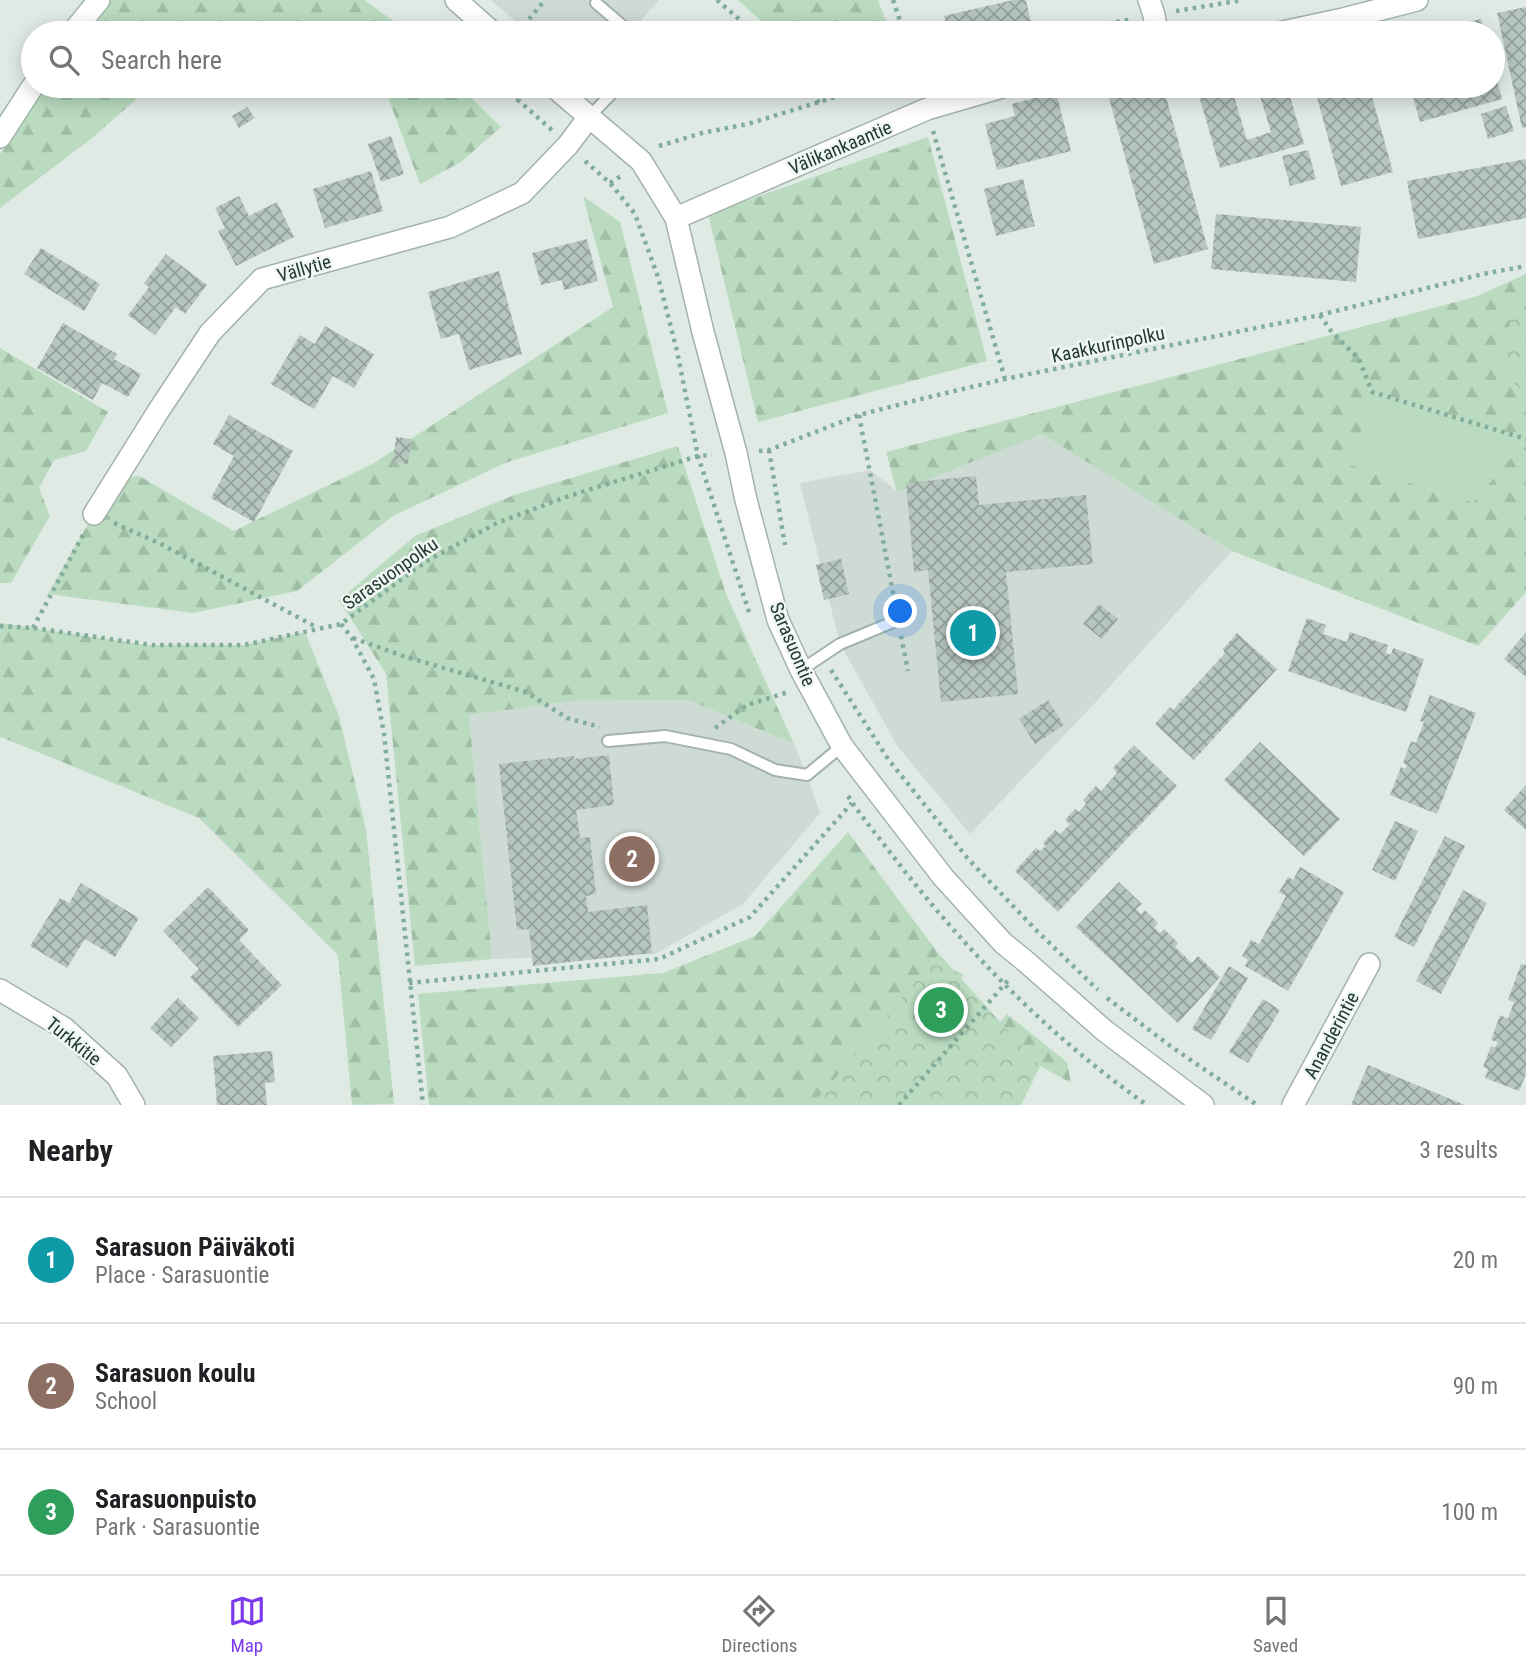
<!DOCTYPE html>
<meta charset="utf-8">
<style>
:root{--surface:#fff;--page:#f6f6f6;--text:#202124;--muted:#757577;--line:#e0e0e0;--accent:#7c3aed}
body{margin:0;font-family:"Roboto Condensed",sans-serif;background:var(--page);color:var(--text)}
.you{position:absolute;left:901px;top:612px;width:24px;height:24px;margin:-18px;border:5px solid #fff;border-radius:50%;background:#1a73e8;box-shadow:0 0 0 10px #1a73e833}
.badge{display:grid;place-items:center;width:46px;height:46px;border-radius:50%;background:var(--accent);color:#fff;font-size:23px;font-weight:700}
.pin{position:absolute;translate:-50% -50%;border:4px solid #fff;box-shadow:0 2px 7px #0006}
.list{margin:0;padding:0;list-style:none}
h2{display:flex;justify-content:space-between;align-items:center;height:91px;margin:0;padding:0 28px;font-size:30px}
h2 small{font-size:23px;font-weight:400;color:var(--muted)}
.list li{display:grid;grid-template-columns:46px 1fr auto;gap:21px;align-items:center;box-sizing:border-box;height:126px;padding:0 28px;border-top:2px solid var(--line)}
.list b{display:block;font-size:26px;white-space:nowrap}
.list p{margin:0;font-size:23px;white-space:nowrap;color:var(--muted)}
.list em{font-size:23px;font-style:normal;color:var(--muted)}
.icon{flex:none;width:38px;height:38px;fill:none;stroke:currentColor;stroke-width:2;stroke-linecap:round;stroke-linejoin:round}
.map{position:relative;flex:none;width:1526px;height:1105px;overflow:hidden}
.search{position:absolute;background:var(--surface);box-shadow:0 4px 18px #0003;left:21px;right:21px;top:21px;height:77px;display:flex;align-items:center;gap:18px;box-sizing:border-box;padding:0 24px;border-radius:38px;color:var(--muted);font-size:26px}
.sheet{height:469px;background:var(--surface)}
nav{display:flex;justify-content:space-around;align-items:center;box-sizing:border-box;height:98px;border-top:2px solid var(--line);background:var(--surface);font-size:19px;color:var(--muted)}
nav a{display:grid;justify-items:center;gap:4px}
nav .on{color:var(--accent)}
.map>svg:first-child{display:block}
.built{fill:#cedad4}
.forest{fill:url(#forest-firs)}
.park{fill:url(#park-crowns)}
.pitch{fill:#badbc0}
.building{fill:url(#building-cross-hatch)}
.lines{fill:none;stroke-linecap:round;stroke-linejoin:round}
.service-casing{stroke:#a3b2ac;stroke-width:14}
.minor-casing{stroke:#a3b2ac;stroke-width:24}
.tertiary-casing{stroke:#a3b2ac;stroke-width:24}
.secondary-casing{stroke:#a0b6ac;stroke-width:24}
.path{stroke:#82ad9c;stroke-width:4.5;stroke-dasharray:3.5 5;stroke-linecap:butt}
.service{stroke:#fff;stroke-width:10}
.minor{stroke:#fff;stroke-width:21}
.tertiary{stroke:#fff;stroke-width:21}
.secondary{stroke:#fff;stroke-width:21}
.labels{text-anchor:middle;stroke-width:5;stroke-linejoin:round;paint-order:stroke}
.street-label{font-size:19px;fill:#223a32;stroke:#f0f7f3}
</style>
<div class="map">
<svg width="1526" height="1105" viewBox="0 0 1526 1105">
<defs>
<pattern id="forest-firs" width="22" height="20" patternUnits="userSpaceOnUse" patternTransform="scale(1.75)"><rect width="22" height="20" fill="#badbc0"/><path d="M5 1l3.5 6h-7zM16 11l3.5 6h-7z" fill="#a0bda5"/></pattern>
<pattern id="park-crowns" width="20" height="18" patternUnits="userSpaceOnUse" patternTransform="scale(1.75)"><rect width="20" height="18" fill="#badbc0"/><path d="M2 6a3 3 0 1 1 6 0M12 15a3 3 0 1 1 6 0" fill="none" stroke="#a0bda5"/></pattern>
<pattern id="building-cross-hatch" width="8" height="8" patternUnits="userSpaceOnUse" patternTransform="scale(1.75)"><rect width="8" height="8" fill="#b6c5be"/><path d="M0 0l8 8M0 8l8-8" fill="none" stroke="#94a19b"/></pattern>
</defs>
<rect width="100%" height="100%" fill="#e0eae5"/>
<path class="built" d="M491 0H659L630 33H529Z
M1042 433 1232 551 1093 705 970 834 898 747 840 644 800 483 870 470 897 491Z
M688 700 794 744 807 775 820 813 743 904 655 954 492 959 469 715 572 701Z"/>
<path class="forest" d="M107 0H364L392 20 406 33H80Z
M738 0H878L890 32 774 33Z
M42 86H151L92 138 0 208V154Z
M384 86H459L501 127 461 162 420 184Z
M928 137 987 361 758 422 708 214Z
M583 196 620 222 668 413 505 463 393 516 297 591 193 613 48 594 113 480 139 476 234 531 374 463 613 307Z
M1526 274V311L1523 312 1510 380 1526 395V439L1373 392 1351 465 1473 502 1526 440V592L1478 646 1232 551 1042 434 897 492 886 452 1475 297Z
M0 348 108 412 86 451 54 460 39 488 50 516 11 583H0Z
M678 446 726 594 794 744 688 700 572 701 469 715 492 959 415 966 386 674 339 600 415 536 514 495Z
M0 623 146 645H244L305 632 339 716 366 829 394 1104 352 1105 338 955 199 818 1 737 0 739Z
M848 832 939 954 931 963 964 974 858 1105H429L418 994 663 973 755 936Z
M1007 1014 1067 1062 1071 1083 1040 1066 1021 1105H927Z"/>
<path class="park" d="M1510 303 1523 312 1526 311V395L1510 380 1504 358 1509 331Z
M939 954 1040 1066 1021 1105H804L822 1094Z"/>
<path class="pitch" d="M1372 392 1526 439V440L1473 502 1351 465Z"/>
<path class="building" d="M1013 0H1026L1032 28 1008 33H948L944 16Z
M1526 7V127L1522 128 1497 13Z
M1481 19 1485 33H1449L1448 27Z
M1493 66 1502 99 1420 122 1410 86H1440L1442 91 1459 86H1493Z
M1139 86H1163L1208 249 1154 264 1108 94Z
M1209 86H1231L1247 140 1271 132 1257 86H1287L1304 144 1220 168 1197 89Z
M1314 86H1369L1393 172 1341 186Z
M1056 92 1071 151 997 170 985 124 1015 116 1012 104Z
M1506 106 1514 131 1488 139 1481 114Z
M247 107 255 118 239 128 232 116Z
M391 136 404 174 381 182 368 144Z
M1308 150 1316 179 1290 186 1282 156Z
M1526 159V218L1418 239 1407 181Z
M371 171 383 211 325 228 313 189Z
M1023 179 1035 226 996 236 984 189Z
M239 196 249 216 277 202 294 237 236 266 218 231 225 228 215 208Z
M1216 214 1361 227 1356 282 1211 269Z
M587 239 598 281 564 290 562 280 541 285 532 253Z
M41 248 100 284 84 311 24 274Z
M166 254 207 285 185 314 176 307 155 335 128 315 149 287 144 283Z
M499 271 522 354 469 370 459 334 441 339 428 292Z
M63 323 117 354 114 359 141 374 128 397 102 383 93 400 37 368Z
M325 326 374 354 354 388 333 376 314 409 271 384 300 335 315 344Z
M229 415 293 451 254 522 211 498 234 456 213 444Z
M396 437 411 439 408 464 393 462Z
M976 476 979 505 1086 495 1093 564 1006 572 1018 694 941 702 928 570 914 572 906 483Z
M841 559 849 594 824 600 816 565Z
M1099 604 1118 619 1102 639 1083 624Z
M1307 618 1326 625 1323 634 1347 642 1350 632 1388 645 1386 653 1391 655 1393 648 1424 659 1406 712 1288 671Z
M1526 632V677L1504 659Z
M1237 633 1277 669 1194 760 1155 724 1170 707 1173 710 1225 653 1223 649Z
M1430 695 1476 713 1437 814 1390 795 1401 767 1405 769 1407 765 1403 763 1411 741 1416 743 1424 722 1420 721Z
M1048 700 1064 725 1035 744 1019 719Z
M1260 742 1340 819 1304 856 1224 780Z
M1134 745 1177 786 1058 912 1015 871 1036 848 1040 851 1046 846 1043 843 1055 830 1060 834 1070 824 1065 820 1075 809 1079 812 1086 804 1083 800 1096 786 1101 791 1117 773 1113 768Z
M609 755 614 805 576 810 580 838 590 837 596 894 586 896 588 912 647 905 652 953 533 966 529 929 517 930 499 764 574 756V759Z
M1526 785V830L1504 810Z
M1395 821 1418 831 1395 881 1372 870Z
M1445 836 1465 846 1414 947 1394 937Z
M1300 867 1344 892 1288 991 1245 966 1248 960 1242 956 1251 940 1259 944 1286 896 1279 892 1288 877 1293 880Z
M1119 882 1142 904 1136 909 1141 914 1145 910 1158 923 1154 928 1160 933 1164 929 1178 943 1175 947 1192 963 1198 956 1220 977 1178 1023 1076 927Z
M81 883 139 918 115 957 85 939 67 968 30 946 60 898 69 903Z
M208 887 249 930 239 940 282 985 238 1027 190 977 199 969 163 931Z
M1463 890 1487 903 1441 994 1416 981Z
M1521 964 1526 965V1074L1519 1091 1485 1078 1488 1069 1483 1067 1491 1046 1495 1048 1498 1042 1491 1040 1500 1015 1508 1019 1514 1002 1508 1000Z
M1229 966 1248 978 1211 1040 1192 1029Z
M178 998 199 1018 171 1047 150 1028Z
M1263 999 1280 1010 1248 1063 1229 1052Z
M272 1051 275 1082 265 1083 267 1105H217L213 1056Z
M1368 1065 1465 1105H1351Z"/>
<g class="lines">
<g class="service-casing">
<path id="service" d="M596 3 631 33
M589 117 619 86
M801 670 840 644 898 620
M608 741 665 736 731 749 775 770 807 775 842 746"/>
</g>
<g class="minor-casing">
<path id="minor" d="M1149 0 1154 15 1157 33
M1278 33 1343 19 1417 0
M676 218 927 109 1006 86
M94 514 159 410 210 333 262 279 450 227 522 193 568 145 589 117
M0 990 64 1028 117 1076 134 1105
M1293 1105 1369 964"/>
</g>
<g class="tertiary-casing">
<path id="tertiary" d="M456 0 493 33
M553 86 641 161 676 218 703 332 736 453 746 500 778 620 801 670 842 746 943 877 1003 943 1024 960 1105 1031 1203 1105"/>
</g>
<g class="secondary-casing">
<path id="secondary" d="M72 33 99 0
M0 137 33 86"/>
</g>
<path class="path" d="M717 0 755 33
M893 0 904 33
M1176 11 1243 0
M518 32 545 0
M1058 33 1133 19
M529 86 518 100 553 131
M807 86 819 103
M933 131 1005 379
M659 146 702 133 748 124 871 86
M585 161 610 183 635 214 658 277 677 351 698 456 749 612
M610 183 624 174
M1320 315 1331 331 1359 359 1372 392 1526 439
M859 415 895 603
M769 450 785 545
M759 451 769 450 859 415 917 400 1005 379 1320 315 1483 274 1526 266
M114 523 161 544 318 628
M341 624 352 638 374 679 384 734 423 1105
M0 626 33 628 152 645H244L341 624 425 562 497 523 569 496 698 456 712 455
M33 628 84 533
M901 636 908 671
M353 638 403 656 526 692 567 718 600 727
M831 670 888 759 969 860 1037 931 1098 990
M715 728 747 705 788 692
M848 796C862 818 880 839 896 860 968 953 1051 1038 1147 1105
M409 983 659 959 750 917 852 803
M1107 998 1173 1048 1257 1105
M899 1105 1011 977"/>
<use href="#service" class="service"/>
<use href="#minor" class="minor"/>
<use href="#tertiary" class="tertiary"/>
<use href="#secondary" class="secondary"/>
</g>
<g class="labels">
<g class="street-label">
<text transform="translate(840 147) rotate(-23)" y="7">Välikankaantie</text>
<text transform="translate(304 268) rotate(-16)" y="7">Vällytie</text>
<text transform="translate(1108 344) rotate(-12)" y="7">Kaakkurinpolku</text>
<text transform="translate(390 573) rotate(-35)" y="7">Sarasuonpolku</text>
<text transform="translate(793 644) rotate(67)" y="7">Sarasuontie</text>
<text transform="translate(1331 1035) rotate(-62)" y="7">Ananderintie</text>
<text transform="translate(74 1041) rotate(39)" y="7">Turkkitie</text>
</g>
</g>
</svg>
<div class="you"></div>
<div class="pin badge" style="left:973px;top:633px;background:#0f9aa8">1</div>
<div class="pin badge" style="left:632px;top:859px;background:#8d6e63">2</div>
<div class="pin badge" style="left:941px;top:1010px;background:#2e9e5b">3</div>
<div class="search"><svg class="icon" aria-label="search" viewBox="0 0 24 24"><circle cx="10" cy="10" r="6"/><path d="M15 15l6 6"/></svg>Search here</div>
</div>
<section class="sheet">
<h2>Nearby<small>3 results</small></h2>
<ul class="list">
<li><span class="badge" style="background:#0f9aa8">1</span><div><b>Sarasuon Päiväkoti</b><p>Place · Sarasuontie</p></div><em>20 m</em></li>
<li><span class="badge" style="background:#8d6e63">2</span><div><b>Sarasuon koulu</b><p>School</p></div><em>90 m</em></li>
<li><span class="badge" style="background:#2e9e5b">3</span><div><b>Sarasuonpuisto</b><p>Park · Sarasuontie</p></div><em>100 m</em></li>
</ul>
</section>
<nav>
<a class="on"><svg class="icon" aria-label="map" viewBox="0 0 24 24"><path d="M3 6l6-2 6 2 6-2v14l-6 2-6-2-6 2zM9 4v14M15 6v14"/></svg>Map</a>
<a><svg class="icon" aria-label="directions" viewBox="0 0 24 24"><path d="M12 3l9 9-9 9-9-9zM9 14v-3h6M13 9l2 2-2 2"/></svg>Directions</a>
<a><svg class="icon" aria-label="saved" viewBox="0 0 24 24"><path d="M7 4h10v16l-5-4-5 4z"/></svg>Saved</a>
</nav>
